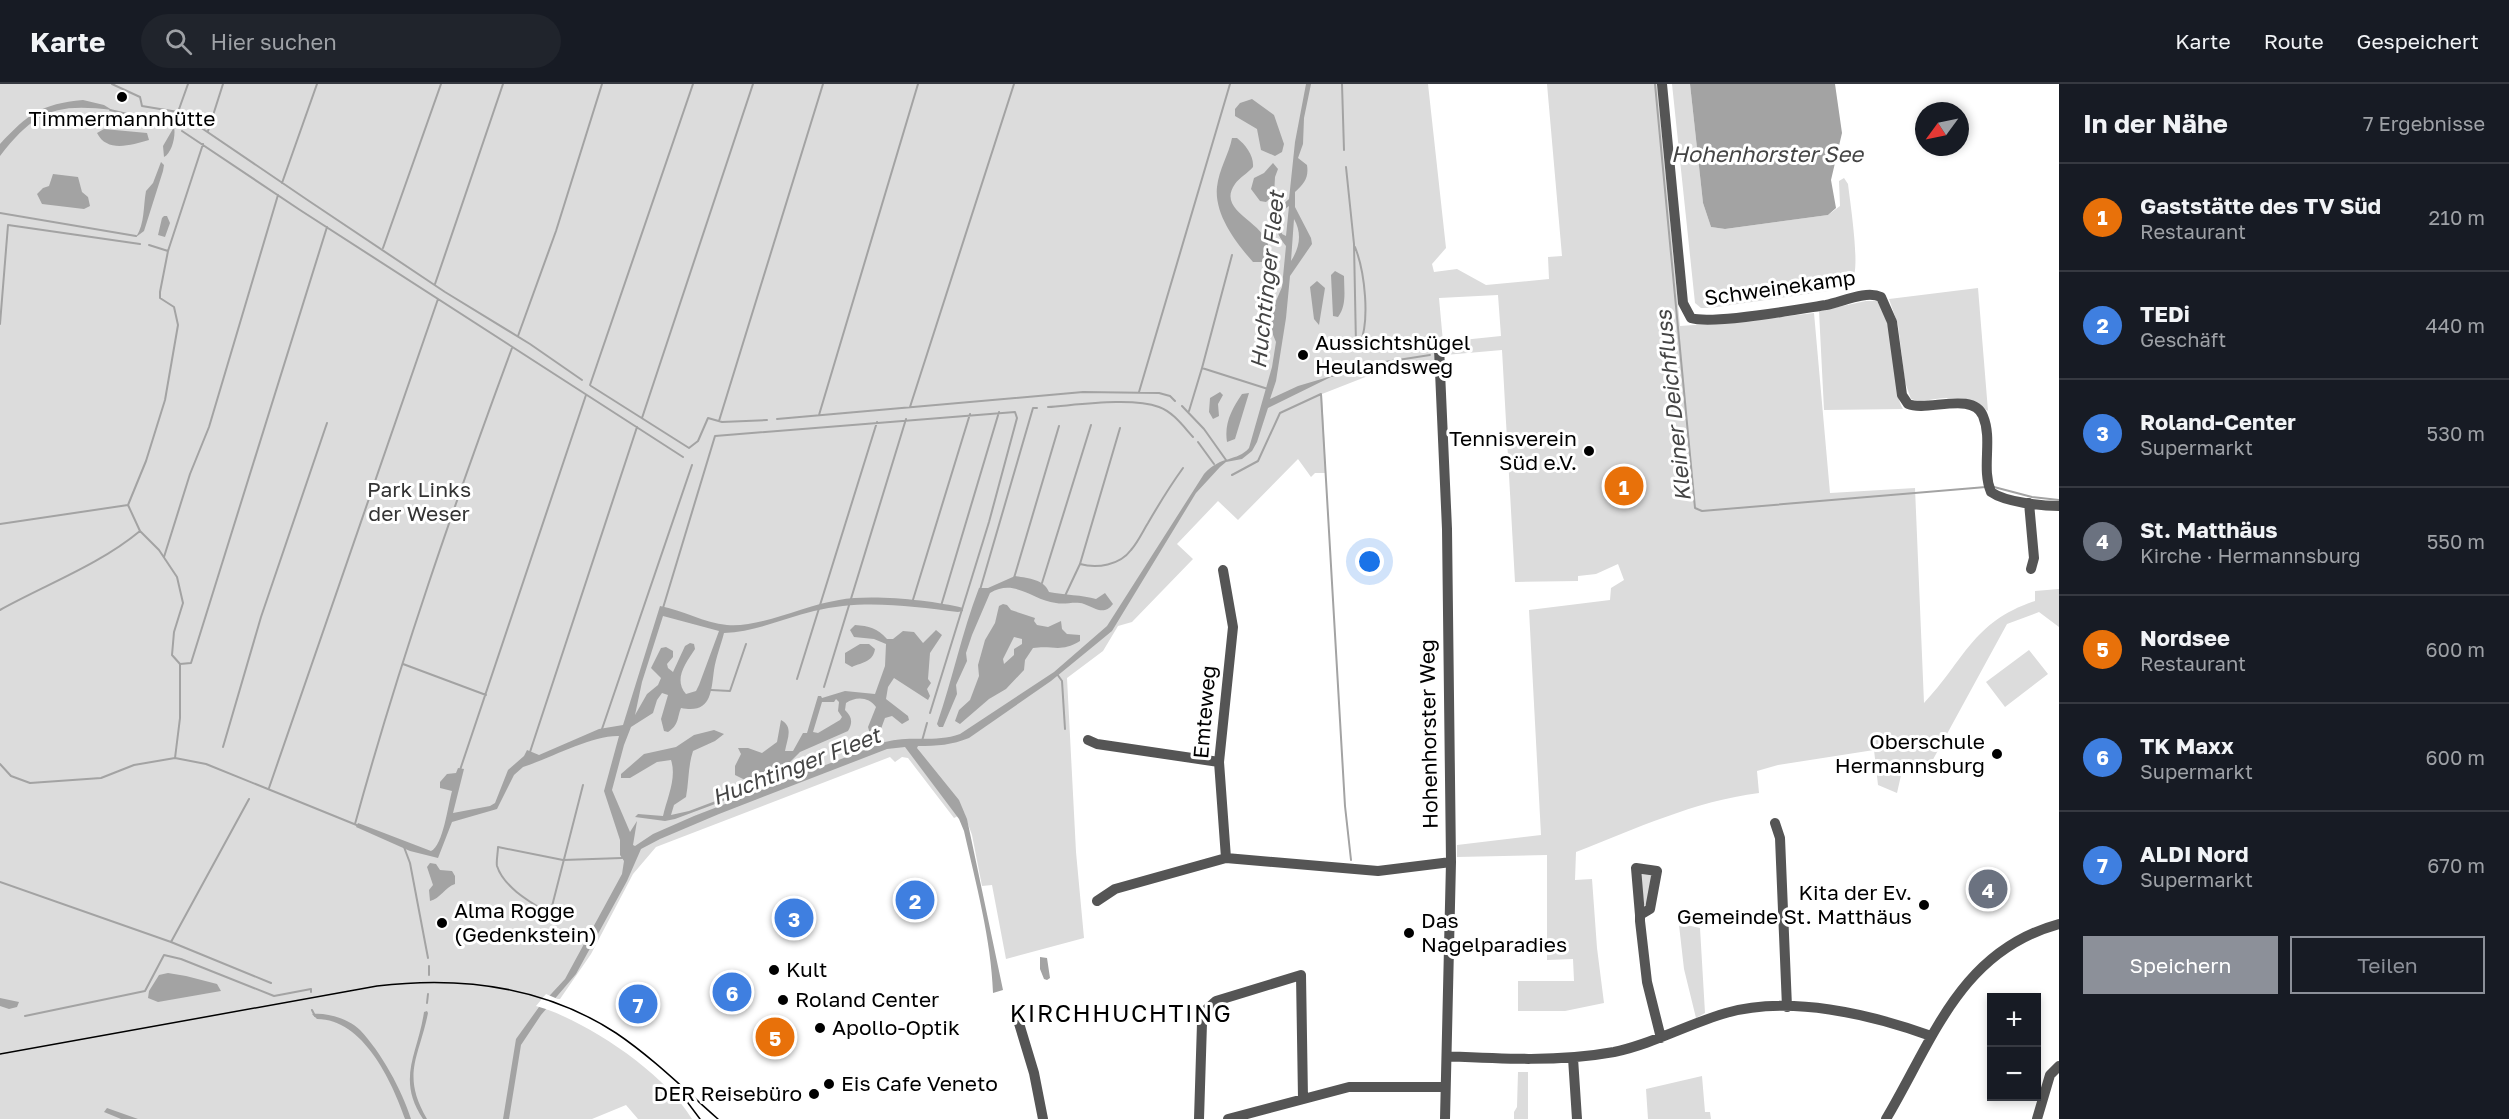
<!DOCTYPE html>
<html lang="de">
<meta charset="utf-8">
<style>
:root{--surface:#171b24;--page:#20242c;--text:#f1f3f6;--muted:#9ea1a6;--line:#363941;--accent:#8c9099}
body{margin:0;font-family:"Golos Text",sans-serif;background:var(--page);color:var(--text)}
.controls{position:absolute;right:18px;bottom:18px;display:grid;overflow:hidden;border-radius:0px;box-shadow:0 3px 9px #0003}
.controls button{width:54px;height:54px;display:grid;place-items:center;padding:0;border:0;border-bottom:2px solid var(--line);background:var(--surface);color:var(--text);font:30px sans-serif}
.compass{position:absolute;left:1915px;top:18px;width:54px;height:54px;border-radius:50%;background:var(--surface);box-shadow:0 3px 9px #0003;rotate:237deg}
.you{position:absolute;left:1370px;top:478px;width:21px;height:21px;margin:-15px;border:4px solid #fff;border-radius:50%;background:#1a73e8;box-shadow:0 0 0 9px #1a73e833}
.badge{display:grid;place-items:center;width:39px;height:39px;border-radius:50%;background:var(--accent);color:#fff;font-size:20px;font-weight:700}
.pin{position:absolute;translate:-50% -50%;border:3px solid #fff;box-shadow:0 2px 6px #0006}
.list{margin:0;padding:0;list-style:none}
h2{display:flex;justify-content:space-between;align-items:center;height:78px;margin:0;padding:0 24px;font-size:26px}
h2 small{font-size:20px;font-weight:400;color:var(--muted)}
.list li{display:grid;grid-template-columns:39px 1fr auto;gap:18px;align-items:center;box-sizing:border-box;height:108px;padding:0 24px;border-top:2px solid var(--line)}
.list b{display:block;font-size:22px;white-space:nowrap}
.list p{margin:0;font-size:20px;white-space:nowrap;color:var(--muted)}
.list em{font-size:20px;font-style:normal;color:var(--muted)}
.actions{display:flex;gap:12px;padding:18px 24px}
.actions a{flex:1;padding:14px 0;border:2px solid var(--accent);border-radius:0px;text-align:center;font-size:21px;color:var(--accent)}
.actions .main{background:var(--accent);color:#fff}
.icon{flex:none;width:33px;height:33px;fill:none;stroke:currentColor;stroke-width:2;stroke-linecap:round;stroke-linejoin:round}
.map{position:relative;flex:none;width:2059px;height:1035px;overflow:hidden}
header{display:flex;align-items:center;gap:36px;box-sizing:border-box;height:84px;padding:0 30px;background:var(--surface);border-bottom:2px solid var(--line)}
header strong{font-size:28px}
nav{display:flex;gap:33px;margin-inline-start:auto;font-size:21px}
.search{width:420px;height:54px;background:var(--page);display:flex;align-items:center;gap:15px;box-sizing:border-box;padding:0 21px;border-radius:33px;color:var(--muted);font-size:22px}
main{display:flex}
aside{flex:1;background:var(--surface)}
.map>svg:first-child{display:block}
.green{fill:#dcdcdc;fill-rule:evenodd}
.water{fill:#a3a3a3;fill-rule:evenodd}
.pier{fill:#fff}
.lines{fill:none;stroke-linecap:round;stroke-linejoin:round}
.stream{stroke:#a3a3a3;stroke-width:2}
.minor{stroke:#555;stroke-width:10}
.tram{stroke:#000;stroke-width:1.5}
.poi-dot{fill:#000;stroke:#fff;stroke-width:2}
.labels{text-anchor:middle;stroke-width:6;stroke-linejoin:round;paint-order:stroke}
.poi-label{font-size:21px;fill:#000;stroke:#fff;text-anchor:start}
.street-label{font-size:21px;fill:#000;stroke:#fff}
.park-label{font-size:21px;fill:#333;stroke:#fff}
.water-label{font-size:22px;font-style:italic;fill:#444;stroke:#fff}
.quarter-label{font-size:24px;letter-spacing:1.5px;fill:#000;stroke:#fff}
</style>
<header>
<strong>Karte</strong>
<div class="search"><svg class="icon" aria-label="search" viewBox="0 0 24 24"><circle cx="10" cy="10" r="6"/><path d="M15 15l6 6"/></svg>Hier suchen</div>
<nav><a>Karte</a><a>Route</a><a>Gespeichert</a></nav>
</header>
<main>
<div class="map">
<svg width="2059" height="1035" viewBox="0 0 2059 1035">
<rect width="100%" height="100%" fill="#fff"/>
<path class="green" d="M0 0H1428L1446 164 1432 180 1434 188 1457 185 1486 201 1549 195 1548 173 1562 172 1547 0H1657L1680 242 1736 238 1814 229 1830 409 1915 404 1924 619C1965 576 1972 538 2035 517V507L2059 505V543L2039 528 2007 540 1924 692 1904 678 1897 709 1878 701 1874 666 1778 681 1757 687 1759 709C1695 717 1635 745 1576 768L1575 796 1592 795 1597 864 1604 919 1565 927H1518V897H1574L1573 875 1547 876V771L1457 773V761L1541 751 1529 526 1610 516 1611 504 1624 496 1618 480 1596 490 1578 492V497L1515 498 1502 266 1445 271V279L1373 290 1322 310 1326 389H1315L1311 393 1298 375 1238 436 1218 417 1177 460 1193 475 1132 538 1118 542 1103 567 1067 594 1076 768 1084 854 1006 875 992 801 982 802 972 751 964 729 954 734 908 674 902 673 895 678 890 673 656 763 633 790 591 870 560 915H557L546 925C595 943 665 990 692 1035H638L626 1021 592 1035H0ZM1498 211 1501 252 1443 258 1439 214Z
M1672 0H1690L1703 119 1711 143 1725 145 1828 131 1840 122 1839 97 1844 94 1848 100C1850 117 1860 182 1853 194 1848 203 1837 204 1828 207L1710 224H1701L1695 219Z
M1978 204 1988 327C1975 319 1961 314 1946 314 1934 314 1923 319 1911 315L1905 298 1898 241 1889 215Z
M1866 217H1879C1891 241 1893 270 1897 297 1899 308 1897 315 1903 325L1824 326 1819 227Z
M2029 566 2048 590 2005 623 1986 598Z
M1640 788 1652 789 1647 820 1644 821Z
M1682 840 1700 844 1705 929 1696 934 1684 885 1679 841Z
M1518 988H1528V1035H1514V1028L1517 1023Z
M1702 992 1705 1028H1710L1711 1035H1648L1646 1005Z"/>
<path class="water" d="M1306 0H1311L1304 34 1303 60 1298 74 1307 81C1309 94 1304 100 1295 108V123L1311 154 1312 160 1290 192 1286 234 1276 297 1270 315 1298 302 1335 291 1268 324 1257 358 1252 367 1242 375 1226 378 1220 383 1196 409 1112 547 1051 597 969 654C952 661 937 662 918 662L917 664 959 716 967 735 1003 906 993 909C991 855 976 800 964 747L959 735 905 663 887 665 719 730 660 755 641 765 627 797 576 890 541 931 521 961 509 1035H503L516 955 539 923 565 895 622 790 624 777 620 771V756L604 707 619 652C592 651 551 674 523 683L514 691 497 725 452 738 438 774 410 767 356 743 358 739 431 767C443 762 448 721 452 707L440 704V698L447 690 456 689 458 684 464 685 453 729 490 722 495 719 508 686 524 672 527 666 539 671 599 645 623 641 660 522C683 526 704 539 727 541 760 544 805 521 839 516 871 510 931 516 963 524V527L958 528C910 522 862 515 814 527 784 534 756 548 724 549 721 561 716 573 714 586 711 609 711 630 681 624 677 634 679 641 668 648L664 647 661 635 668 611 662 609 657 616 653 629 631 643 624 661 612 706 630 748 637 737 633 761 635 762 653 750 694 732 885 658C910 651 935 659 960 650L1054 588 1107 542 1204 390C1221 371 1237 378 1249 364L1272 283 1276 258 1271 246 1270 231 1282 203 1286 162C1272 145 1272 129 1289 115L1295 58ZM1289 122 1286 152 1282 150C1280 137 1278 130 1289 122ZM1294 135C1302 149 1300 163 1291 177ZM663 532 719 547 699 601 696 607 686 610C673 595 686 579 695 565L694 560 690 559 685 562 673 588 668 584 667 580 673 573V567L666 563 661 564 651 584 661 594 658 601 647 610 635 631 642 598Z
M1690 0H1835L1842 49 1831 96 1836 124 1828 131 1725 145 1711 143 1703 119Z
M1252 15 1274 31 1284 60 1282 68 1275 72 1261 66 1257 45 1235 32V25L1240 19Z
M83 16 104 21 112 26C55 19 35 27 0 72V60C28 30 41 20 83 16Z
M174 43C176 51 172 69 164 73L163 62Z
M104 45 147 49 149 56C131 61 107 69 97 49Z
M1232 54H1237C1246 61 1254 72 1253 83 1248 89 1239 94 1235 100 1213 131 1279 139 1268 175L1262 178H1253C1236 159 1214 130 1217 103 1219 85 1229 70 1232 54Z
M161 78 164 81 163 87 144 147 136 153C145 139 143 123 146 107L153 99Z
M1273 79 1278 85 1275 93 1274 111 1266 118 1260 117 1251 105 1254 94 1264 89Z
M53 90 78 93 82 108 88 113 90 122 84 125 42 120 37 110 43 104 49 102Z
M164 132H167L170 139 165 153 158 151 162 134Z
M1335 187 1344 192C1344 206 1347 221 1338 233L1333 232 1331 191Z
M1317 197 1325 204 1319 241 1314 235 1310 203Z
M1220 308 1223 311 1218 320 1219 332 1213 335 1209 328 1210 314Z
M1249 309 1235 355 1227 358C1224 339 1232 325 1242 310Z
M1015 492C1028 494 1044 495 1049 508 1064 511 1083 511 1096 515L1105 509 1113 520C1104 532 1095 524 1084 520 1075 517 1065 521 1056 519 1032 516 1015 494 990 509L972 551 966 569 967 577 956 601 957 610 943 643H939L937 640C952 597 962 548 979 504H988Z
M1003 520 1007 521 1011 526 1035 534 1034 537 1037 541 1048 543 1061 537 1062 545 1067 550 1080 551V557C1060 569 1054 561 1033 564L1025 576 1024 586 1006 605 989 615 960 640 955 637 959 626 970 616 979 592 978 581 985 556 995 539 999 522ZM1014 553 1022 555V560L1014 565V571L1004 580 1003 575Z
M855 541C869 542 877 544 887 555H893L903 547 914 548 923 559 936 546 942 551 930 569 928 595 931 599 927 605 930 612 928 616 894 594 888 603 886 615 908 632 909 636 902 640 892 632 885 634C875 660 883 652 857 665L854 663 870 650 868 643 876 623C869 613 856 612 846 619L845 626C852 633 853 638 848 647L800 668 789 679 791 687 787 693 675 735 665 737 635 733 638 730 663 732C667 714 677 694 671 676L657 678 630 694H621V690L644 670 676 663 694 651 714 646 724 650 715 657 693 667C688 682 689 697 686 713L674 721 671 731 689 727 779 693 781 688 777 685 754 692 751 699 735 691V682L741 670 738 664H748L762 669 777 658 781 636C794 643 787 655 785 667H793L803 649H807L818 612H821L822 614 845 607 875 610 885 582 886 560 874 555 854 553 850 546ZM836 615 839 618 838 627 842 633 840 636 818 649 813 648 822 618H834Z
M860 560H869L875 565C873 578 863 578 852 583L845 579V569Z
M430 779 436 780 440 786 452 787 455 792V800C445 803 440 815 430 817L429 806 433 801 427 783Z
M1040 873 1047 874 1050 894 1047 896 1044 895 1040 885Z
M168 889 186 892 217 900 221 907 158 918 148 914 149 907 159 891Z
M0 914 19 918 17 923 9 925 0 922Z
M427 927 428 929C419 974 401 990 427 1035H423C396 994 418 970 424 928Z
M312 930C327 928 349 935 360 946 381 968 402 1006 411 1035H405C392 997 363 935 317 935Z
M107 1024 138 1035H121L104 1028Z"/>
<path class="pier" d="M546 910 560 916 549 926 536 922Z"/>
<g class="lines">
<path class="stream" d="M112 0 140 13 142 22 178 28 309 117 445 208 530 260 582 296
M1342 0 1344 66
M1655 0 1695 424 1702 427 1986 403
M110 26 175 41
M178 28 188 0
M182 47 300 126 683 373
M208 47 223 0
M1346 83 1354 160 1356 261
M282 99 317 0
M0 129 136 152
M149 161 168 167
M1355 163C1365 188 1370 236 1360 260
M383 164 441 0
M1232 171 1202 284 1268 305
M435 200 503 0
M0 240 8 141 140 160
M518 252 556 147 602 0
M1385 278 1430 271
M1332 292 1373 282
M590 301 693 0
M591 302 689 364 698 357 708 334 722 338 767 336
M1139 308 1230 0
M1182 322 1204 345 1226 376
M910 323 1014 0
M1048 323C1077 321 1132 313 1159 323 1173 328 1183 342 1193 353
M1189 327 1202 284
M819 331 918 0
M642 334 753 0
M777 335 1083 308 1159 309 1170 312 1175 317
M719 337 823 0
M1198 358 1214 380
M1232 391 1258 377 1280 329 1321 310 1345 722 1351 776
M1994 403 2032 413 2059 416
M0 440 128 421
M164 473 190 390 209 343 278 111
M1080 480C1097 485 1120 481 1131 466 1138 458 1143 447 1148 439 1159 420 1170 402 1183 384
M1014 494 1059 342
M1042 499 1091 341
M980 506 1033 324H1037
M1064 514 1080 480 1120 344
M912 519 970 330
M941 522 999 328
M663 524 715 352 1015 328 1017 334 989 438 930 629
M0 526C47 500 99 481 140 447
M180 580 191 579 327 143
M403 580 486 611
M1057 590 1062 597 1065 645
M797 595 877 338
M824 603 906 335
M711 606 730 607 746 560
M602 645 692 381
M922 657 927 639
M223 663 261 533 327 339
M530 668 637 343
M175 674 180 634V580L172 571 174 548 183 519 177 493 159 466 140 447 128 421 146 377 165 316 178 241 174 223 160 214V208L168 167 203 60
M0 680 11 692 30 699 101 694 134 681 175 674 206 680 359 742
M460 686 586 311
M583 701 550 830C532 819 504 804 497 782 496 777 498 769 498 763L563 776 622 774
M269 704 438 215
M355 740C399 579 454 421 512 264
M404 763 410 779 428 874
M0 798 171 858 249 715
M171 858 271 899
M429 882V891
M427 919 428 910
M312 926 315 932
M25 932 145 907 164 871 181 875 274 912 311 905V908"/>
<path class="minor" d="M1662 0 1683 219 1691 234C1712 241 1800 225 1826 221 1842 218 1866 206 1881 213L1892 238 1902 311 1908 320C1927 328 1973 307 1983 332 1993 356 1981 384 1991 408 2005 418 2041 422 2059 422
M1439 265 1447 445 1451 778 1445 1035
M2029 419 2034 474 2031 485
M1223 486 1233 543 1219 678 1226 774
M1088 656 1097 660 1219 678
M1775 739 1780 754 1787 923
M1097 817 1115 805 1226 774 1378 787 1451 778
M1640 831 1650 825 1657 787 1636 784 1640 831V837L1647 898 1661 954
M1018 936 1034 989 1043 1035
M1447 972C1503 975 1559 978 1614 968 1653 960 1688 940 1726 929 1790 911 1870 930 1931 952
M1573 974 1577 1035
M1199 1035 1202 939 1207 925 1216 917 1301 891 1303 1014
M1228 1035 1349 1003H1445
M1886 1035C1933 956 1960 867 2059 840
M2037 1035 2050 991 2059 982"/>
<path class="tram" d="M0 970 377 902C461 892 544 902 616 949 653 974 685 1006 718 1035
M682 1011 700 1035"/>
</g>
<g class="poi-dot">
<circle cx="122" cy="13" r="6"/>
<circle cx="1303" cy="271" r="6"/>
<circle cx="1589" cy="367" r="6"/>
<circle cx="1997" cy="670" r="6"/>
<circle cx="1924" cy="821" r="6"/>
<circle cx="442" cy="839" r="6"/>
<circle cx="1409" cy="849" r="6"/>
<circle cx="774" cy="886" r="6"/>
<circle cx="783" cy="916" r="6"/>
<circle cx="820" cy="944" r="6"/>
<circle cx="829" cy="1000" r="6"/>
<circle cx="814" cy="1010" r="6"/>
</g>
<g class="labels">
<g class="poi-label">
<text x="122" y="42" text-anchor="middle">Timmermannhütte</text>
<text x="1315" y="266">Aussichtshügel<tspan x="1315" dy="24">Heulandsweg</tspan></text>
<text x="1577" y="362" text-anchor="end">Tennisverein<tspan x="1577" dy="24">Süd e.V.</tspan></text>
<text x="1985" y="665" text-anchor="end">Oberschule<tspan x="1985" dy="24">Hermannsburg</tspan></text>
<text x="1912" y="816" text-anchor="end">Kita der Ev.<tspan x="1912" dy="24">Gemeinde St. Matthäus</tspan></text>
<text x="454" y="834">Alma Rogge<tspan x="454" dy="24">(Gedenkstein)</tspan></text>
<text x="1421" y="844">Das<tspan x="1421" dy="24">Nagelparadies</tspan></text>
<text x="786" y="893">Kult</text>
<text x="795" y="923">Roland Center</text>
<text x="832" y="951">Apollo-Optik</text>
<text x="841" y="1007">Eis Cafe Veneto</text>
<text x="802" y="1017" text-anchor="end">DER Reisebüro</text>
</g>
<g class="street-label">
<text transform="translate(1780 204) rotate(-8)" y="7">Schweinekamp</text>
<text transform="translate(1205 628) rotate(-85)" y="7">Emteweg</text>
<text transform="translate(1429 650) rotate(-91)" y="7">Hohenhorster Weg</text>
</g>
<g class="park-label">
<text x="419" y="413">Park Links<tspan x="419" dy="24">der Weser</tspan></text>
</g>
<g class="water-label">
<text x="1767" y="78">Hohenhorster See</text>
<text transform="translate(1267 196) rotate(-84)" y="8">Huchtinger Fleet</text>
<text transform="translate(1673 322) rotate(-96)" y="8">Kleiner Deichfluss</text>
<text transform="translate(796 682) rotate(-21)" y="8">Huchtinger Fleet</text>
</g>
<g class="quarter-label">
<text x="1121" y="938">KIRCHHUCHTING</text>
</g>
</g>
</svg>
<div class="controls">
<button>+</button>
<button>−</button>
</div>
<svg class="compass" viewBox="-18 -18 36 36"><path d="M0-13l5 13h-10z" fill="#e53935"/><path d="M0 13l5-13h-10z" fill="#9ea1a6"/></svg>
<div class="you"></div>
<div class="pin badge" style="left:1624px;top:402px;background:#e8710a">1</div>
<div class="pin badge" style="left:915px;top:816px;background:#3f7fe0">2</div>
<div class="pin badge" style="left:794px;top:834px;background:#3f7fe0">3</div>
<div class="pin badge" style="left:1988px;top:805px;background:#6b7280">4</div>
<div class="pin badge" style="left:775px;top:953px;background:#e8710a">5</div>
<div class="pin badge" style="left:732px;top:908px;background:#3f7fe0">6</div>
<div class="pin badge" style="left:638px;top:920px;background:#3f7fe0">7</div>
</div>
<aside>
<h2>In der Nähe<small>7 Ergebnisse</small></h2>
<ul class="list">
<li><span class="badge" style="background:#e8710a">1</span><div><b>Gaststätte des TV Süd</b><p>Restaurant</p></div><em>210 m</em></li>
<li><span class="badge" style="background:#3f7fe0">2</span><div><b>TEDi</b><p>Geschäft</p></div><em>440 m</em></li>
<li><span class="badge" style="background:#3f7fe0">3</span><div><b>Roland-Center</b><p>Supermarkt</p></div><em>530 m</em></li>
<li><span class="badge" style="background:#6b7280">4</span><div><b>St. Matthäus</b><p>Kirche · Hermannsburg</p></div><em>550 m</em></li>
<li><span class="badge" style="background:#e8710a">5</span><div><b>Nordsee</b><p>Restaurant</p></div><em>600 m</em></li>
<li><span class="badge" style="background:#3f7fe0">6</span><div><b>TK Maxx</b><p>Supermarkt</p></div><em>600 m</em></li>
<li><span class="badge" style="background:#3f7fe0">7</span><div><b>ALDI Nord</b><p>Supermarkt</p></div><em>670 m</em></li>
</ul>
<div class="actions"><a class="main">Speichern</a><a>Teilen</a></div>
</aside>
</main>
